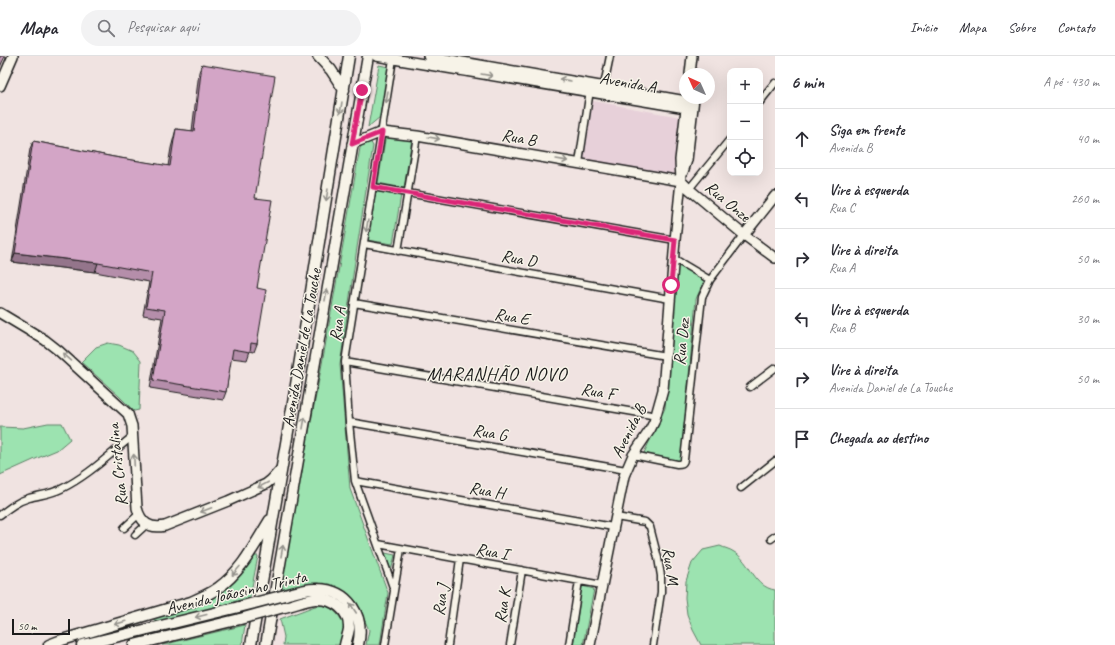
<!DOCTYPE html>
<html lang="pt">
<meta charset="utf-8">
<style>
:root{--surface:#fff;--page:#f2f2f3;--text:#2b2b33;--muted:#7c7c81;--line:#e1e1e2}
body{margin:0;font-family:Caveat,sans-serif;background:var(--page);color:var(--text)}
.controls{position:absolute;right:12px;top:12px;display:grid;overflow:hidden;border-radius:8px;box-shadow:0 4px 16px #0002}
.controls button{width:36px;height:36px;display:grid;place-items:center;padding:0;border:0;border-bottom:1px solid var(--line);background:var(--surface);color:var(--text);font:20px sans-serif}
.compass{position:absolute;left:679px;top:12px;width:36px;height:36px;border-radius:50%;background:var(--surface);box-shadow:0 4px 16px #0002;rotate:315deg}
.scale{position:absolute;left:12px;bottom:10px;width:58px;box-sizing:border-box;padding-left:4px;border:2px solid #1c1c1c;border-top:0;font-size:11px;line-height:14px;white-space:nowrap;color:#1c1c1c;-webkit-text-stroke:3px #f7f3e8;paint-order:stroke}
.stop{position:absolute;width:12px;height:12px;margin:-9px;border:3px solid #db2777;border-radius:50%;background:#fff}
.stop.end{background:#db2777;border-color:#fff;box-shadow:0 1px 4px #0008}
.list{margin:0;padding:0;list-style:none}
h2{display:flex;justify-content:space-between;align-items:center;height:52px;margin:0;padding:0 16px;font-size:17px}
h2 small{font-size:13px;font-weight:400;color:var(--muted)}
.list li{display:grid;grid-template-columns:26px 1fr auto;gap:12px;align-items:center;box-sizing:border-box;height:60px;padding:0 16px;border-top:1px solid var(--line)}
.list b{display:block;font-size:15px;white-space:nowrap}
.list p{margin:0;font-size:13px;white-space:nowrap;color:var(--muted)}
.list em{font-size:13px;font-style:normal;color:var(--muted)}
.icon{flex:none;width:22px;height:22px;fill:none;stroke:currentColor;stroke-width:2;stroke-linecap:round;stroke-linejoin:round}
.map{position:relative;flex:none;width:775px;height:589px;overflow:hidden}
header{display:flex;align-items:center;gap:24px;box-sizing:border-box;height:56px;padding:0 20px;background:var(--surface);border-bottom:1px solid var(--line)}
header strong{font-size:19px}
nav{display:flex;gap:22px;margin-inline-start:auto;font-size:14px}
.search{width:280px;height:36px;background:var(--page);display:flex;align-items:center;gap:10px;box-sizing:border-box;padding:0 14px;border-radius:22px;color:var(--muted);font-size:15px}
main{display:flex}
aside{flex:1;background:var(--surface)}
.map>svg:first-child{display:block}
.built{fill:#e7d0d9}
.green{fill:#9ce3b0;stroke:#5c8066}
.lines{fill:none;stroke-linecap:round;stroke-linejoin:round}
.street-casing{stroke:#1c1c1c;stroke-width:9}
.secondary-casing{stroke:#1c1c1c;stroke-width:12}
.primary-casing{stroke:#1c1c1c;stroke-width:13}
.street{stroke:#f7f3e8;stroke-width:6}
.secondary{stroke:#f7f3e8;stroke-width:9}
.primary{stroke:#f7f3e8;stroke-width:10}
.primary-bridge-casing{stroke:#1c1c1c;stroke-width:13;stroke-linecap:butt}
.primary-bridge{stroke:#f7f3e8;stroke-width:10}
.wall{fill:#b58eaa;stroke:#1c1c1c}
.shaded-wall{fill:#94748b;stroke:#1c1c1c}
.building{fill:#d3a5c6;stroke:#1c1c1c}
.oneway{stroke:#94928c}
.route{stroke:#db2777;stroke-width:5}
.labels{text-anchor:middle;stroke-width:3;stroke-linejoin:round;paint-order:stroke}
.street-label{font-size:17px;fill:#1c1c1c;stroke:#f7f3e8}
.quarter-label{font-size:19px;letter-spacing:1px;fill:#1c1c1c;stroke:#f7f3e8}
</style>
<header>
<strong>Mapa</strong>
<div class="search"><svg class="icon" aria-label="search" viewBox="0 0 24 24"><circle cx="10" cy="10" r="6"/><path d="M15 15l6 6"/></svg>Pesquisar aqui</div>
<nav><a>Início</a><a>Mapa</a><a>Sobre</a><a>Contato</a></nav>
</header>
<main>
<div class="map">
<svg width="775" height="589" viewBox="0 0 775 589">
<rect width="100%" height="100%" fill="#f0e3e1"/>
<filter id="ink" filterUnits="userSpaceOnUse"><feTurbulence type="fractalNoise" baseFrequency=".025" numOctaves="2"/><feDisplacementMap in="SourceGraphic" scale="8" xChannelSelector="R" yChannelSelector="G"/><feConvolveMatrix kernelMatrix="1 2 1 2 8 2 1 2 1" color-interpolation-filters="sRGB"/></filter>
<g filter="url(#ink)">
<path class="built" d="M593 45 680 61 674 119 584 103Z"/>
<path class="green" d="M379 9 389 11 380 61 368 71Z
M386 78 412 82 404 132 378 127Z
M370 85 373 90 356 198 340 309 350 433 388 537 380 589H366L369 574 356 545 333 531 278 537 322 308 360 92 363 87Z
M375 135 401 139 393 188 367 184Z
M678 209 704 225 696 243 681 407 644 397 665 352Z
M108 287 119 289 133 295 141 305 139 354 134 355 119 340 81 306 96 291Z
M48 367H62L70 383 57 394 40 401 0 419V371L23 372Z
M720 490C724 492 730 493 734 496 750 505 754 531 775 534V589H701L693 574 687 558 685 542 686 525 692 507 703 494Z
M385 497 395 499 391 515Z
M252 500H258L250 541 156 569 153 561 189 552Z
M582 530 594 533 583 589H573Z
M315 550C318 550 321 549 324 550 333 551 342 562 344 570 345 576 343 583 341 589H283L284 581 280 563Z
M245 569 242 589H162Z"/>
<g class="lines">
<g class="street-casing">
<path id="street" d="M393 3 345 306 349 366 355 425 394 534
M603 34 610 0
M760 46 775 27
M579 107 590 34
M373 131 675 184
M689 133 730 83
M364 188 670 243
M398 195 417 80
M673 202 710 224
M354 247 666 300
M345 306 657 360
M750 331 775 312
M349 366 626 414
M633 399 677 408C681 408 683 408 684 404L702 241 710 224 744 179
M355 425 613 471
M741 432 775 405
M0 459C9 452 18 445 29 442 40 439 51 438 61 433 88 420 110 398 133 380
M616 461 645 466 650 471 658 502 661 520V536L653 589
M124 472 139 458
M135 479 147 468
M771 483 775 480
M378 488 602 529
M385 589 401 493
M448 589 460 503
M510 589 522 514
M569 589 579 525"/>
</g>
<g class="secondary-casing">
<path id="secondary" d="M376 0 686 52
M428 0 686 45
M690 18 692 0
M0 30 13 0
M352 88 382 76 417 80 681 125
M683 116 687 104 694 42
M681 125 689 133 744 179 775 202
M744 179 775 140
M0 257 45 284 59 295 128 358 132 370 137 452C141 467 150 473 165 470L228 445 266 428 271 424 281 413
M590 589 624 420 633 399 650 374 654 366 663 334 675 184 681 125 680 104 686 53"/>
</g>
<g class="primary-casing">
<path id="primary" d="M318 0 331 14 344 34
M285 539C295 536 307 532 318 533 349 534 365 560 358 589
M284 551C294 549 305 544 315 543 333 542 350 554 349 573 348 579 346 584 345 589
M49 589 62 584 191 546C200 542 210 538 218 532 242 515 255 488 270 464
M82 589 239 551
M134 589 240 563
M251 589 294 341 349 0
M266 589 368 0"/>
</g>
<use href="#street" class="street"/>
<use href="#secondary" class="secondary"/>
<use href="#primary" class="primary"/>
<g class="primary-bridge-casing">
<path id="primary-bridge" d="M239 551 285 539
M240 563 284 551"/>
</g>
<use href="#primary-bridge" class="primary-bridge"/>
</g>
<path class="wall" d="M202 8 255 142 257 232V288L254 296 250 295 247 304 231 302 226 336 223 344 150 332 162 262 143 259 149 226 95 216 12 206 30 93 33 85 114 101 168 110 171 92 176 73 192 75 199 16Z"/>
<path class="shaded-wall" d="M15 197 98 207 95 216 12 206Z"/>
<path class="building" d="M0 0H5L0 11Z
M202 8 275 20 255 142 272 144 257 232 266 234 257 288 251 287 250 296 233 293 226 336 153 324 165 254 146 251 152 217 98 207 15 197 33 85 114 101 170 110 174 84 176 73 194 75Z"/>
<defs><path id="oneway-shaft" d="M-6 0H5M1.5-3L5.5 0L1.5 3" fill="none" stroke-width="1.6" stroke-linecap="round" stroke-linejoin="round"/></defs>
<g class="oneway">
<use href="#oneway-shaft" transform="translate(487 19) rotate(10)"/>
<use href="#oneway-shaft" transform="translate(565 24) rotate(-170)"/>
<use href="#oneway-shaft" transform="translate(387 41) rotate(99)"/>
<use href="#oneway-shaft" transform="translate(341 52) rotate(99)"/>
<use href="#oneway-shaft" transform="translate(434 82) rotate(10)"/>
<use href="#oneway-shaft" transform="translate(562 104) rotate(10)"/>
<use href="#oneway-shaft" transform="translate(327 139) rotate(99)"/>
<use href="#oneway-shaft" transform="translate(367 170) rotate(99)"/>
<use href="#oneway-shaft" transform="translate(326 239) rotate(-80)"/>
<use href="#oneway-shaft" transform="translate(67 301) rotate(-139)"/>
<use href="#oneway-shaft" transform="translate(304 367) rotate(-80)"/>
<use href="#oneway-shaft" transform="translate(134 404) rotate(-93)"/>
<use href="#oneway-shaft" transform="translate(263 429) rotate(152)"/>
<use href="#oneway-shaft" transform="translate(206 454) rotate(159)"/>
<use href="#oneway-shaft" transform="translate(282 495) rotate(-80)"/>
<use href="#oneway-shaft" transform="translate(236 515) rotate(131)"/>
<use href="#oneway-shaft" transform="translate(353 552) rotate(-123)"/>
<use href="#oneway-shaft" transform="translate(201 560) rotate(166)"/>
<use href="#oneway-shaft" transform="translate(120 567) rotate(164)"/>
</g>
</g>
<g class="lines" filter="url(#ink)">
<path class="route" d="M362 34 352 88 382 76 373 131 675 184 671 229"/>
</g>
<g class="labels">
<g class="street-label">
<text transform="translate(628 26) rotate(10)" y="6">Avenida A</text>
<text transform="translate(519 81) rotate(10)" y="6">Rua B</text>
<text transform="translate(728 145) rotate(40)" y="6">Rua Onze</text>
<text transform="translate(519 202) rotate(10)" y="6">Rua D</text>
<text transform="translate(512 260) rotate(10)" y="6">Rua E</text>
<text transform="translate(337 268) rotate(-81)" y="6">Rua A</text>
<text transform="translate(681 286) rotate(-84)" y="6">Rua Dez</text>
<text transform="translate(301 292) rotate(-80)" y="6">Avenida Daniel de La Touche</text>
<text transform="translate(598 335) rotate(10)" y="6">Rua F</text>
<text transform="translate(628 375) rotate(-63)" y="6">Avenida B</text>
<text transform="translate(490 376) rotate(10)" y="6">Rua G</text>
<text transform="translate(117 409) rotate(-96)" y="6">Rua Cristalina</text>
<text transform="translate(487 434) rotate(10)" y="6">Rua H</text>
<text transform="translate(492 495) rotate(10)" y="6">Rua I</text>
<text transform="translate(671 510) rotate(82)" y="6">Rua M</text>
<text transform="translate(236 536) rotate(-13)" y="6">Avenida Joãosinho Trinta</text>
<text transform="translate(440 544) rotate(-82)" y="6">Rua J</text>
<text transform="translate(502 550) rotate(-81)" y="6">Rua K</text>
</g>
<g class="quarter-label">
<text x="497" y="324">MARANHÃO NOVO</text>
</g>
</g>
</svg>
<div class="controls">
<button>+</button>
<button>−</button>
<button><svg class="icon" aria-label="locate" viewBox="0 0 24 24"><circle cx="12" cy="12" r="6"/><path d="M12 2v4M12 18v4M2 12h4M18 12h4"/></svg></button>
</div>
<svg class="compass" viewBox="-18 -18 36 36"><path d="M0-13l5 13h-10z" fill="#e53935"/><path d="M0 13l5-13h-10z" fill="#7c7c81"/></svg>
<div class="scale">50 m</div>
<div class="stop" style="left:671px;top:229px"></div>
<div class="stop end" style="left:362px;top:34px"></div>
</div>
<aside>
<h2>6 min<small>A pé · 430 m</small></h2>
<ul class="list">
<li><svg class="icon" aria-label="ahead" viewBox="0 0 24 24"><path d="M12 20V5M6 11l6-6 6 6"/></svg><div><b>Siga em frente</b><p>Avenida B</p></div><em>40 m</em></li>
<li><svg class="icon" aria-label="left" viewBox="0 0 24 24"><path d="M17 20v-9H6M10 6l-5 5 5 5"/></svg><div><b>Vire à esquerda</b><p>Rua C</p></div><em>260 m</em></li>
<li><svg class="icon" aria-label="right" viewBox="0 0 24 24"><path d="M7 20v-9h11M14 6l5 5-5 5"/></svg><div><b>Vire à direita</b><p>Rua A</p></div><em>50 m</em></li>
<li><svg class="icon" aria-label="left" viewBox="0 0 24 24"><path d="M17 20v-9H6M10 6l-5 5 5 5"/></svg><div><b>Vire à esquerda</b><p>Rua B</p></div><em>30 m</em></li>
<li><svg class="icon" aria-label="right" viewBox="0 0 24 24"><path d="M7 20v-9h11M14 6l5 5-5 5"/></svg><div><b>Vire à direita</b><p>Avenida Daniel de La Touche</p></div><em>50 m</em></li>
<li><svg class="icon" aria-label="arrive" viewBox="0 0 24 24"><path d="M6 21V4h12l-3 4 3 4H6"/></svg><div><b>Chegada ao destino</b></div></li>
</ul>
</aside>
</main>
